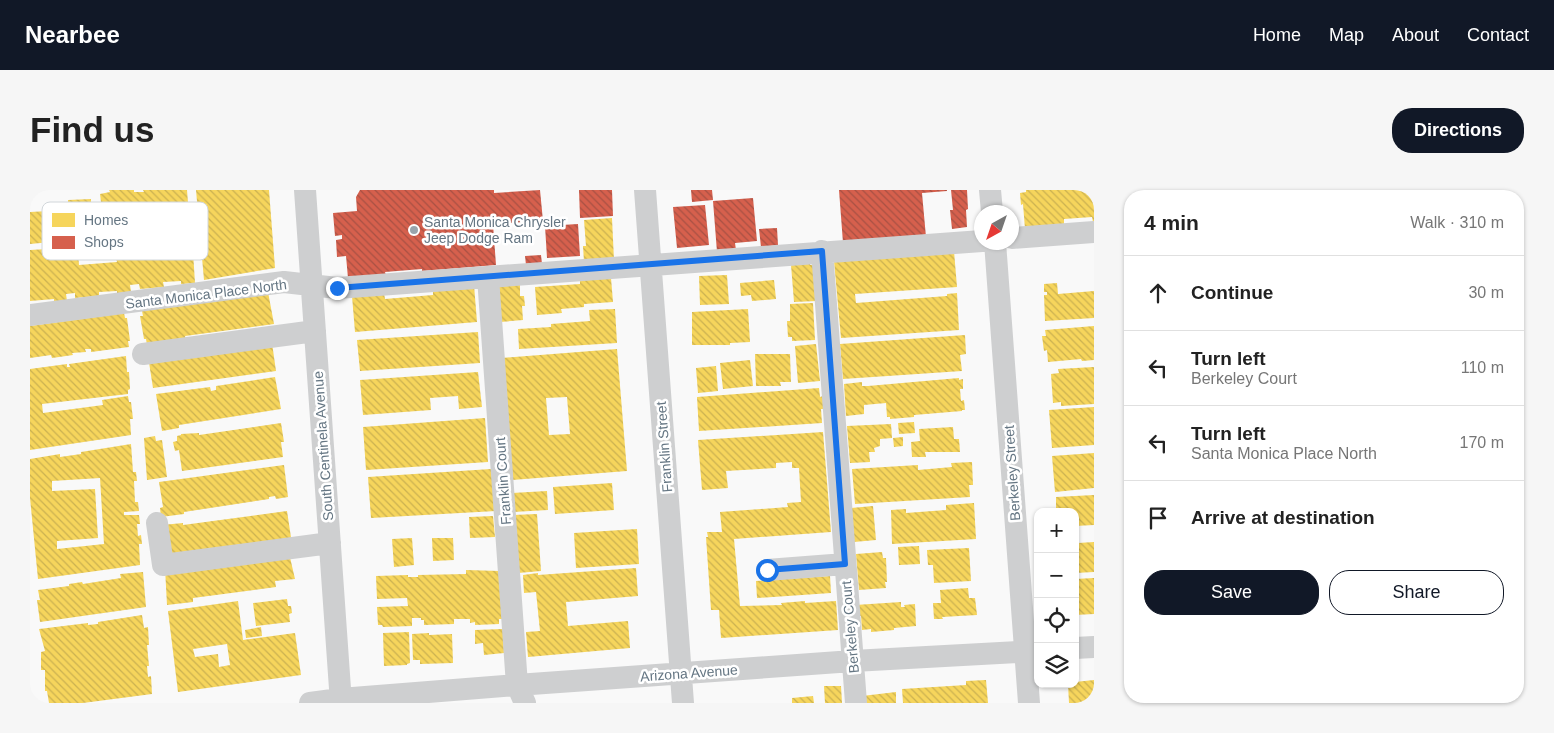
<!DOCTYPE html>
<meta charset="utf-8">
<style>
:root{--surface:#fff;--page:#f6f6f6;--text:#222;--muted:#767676;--line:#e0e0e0;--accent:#111827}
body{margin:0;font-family:Helvetica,sans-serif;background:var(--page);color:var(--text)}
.controls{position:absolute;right:15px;bottom:15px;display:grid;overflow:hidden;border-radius:10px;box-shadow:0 1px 4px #0004}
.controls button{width:45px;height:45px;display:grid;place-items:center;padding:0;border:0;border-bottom:1px solid var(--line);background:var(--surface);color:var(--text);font:25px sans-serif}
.compass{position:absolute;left:944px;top:15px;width:45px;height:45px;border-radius:50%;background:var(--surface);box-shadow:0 1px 4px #0004;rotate:220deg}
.stop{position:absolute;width:15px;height:15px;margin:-11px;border:4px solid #1a73e8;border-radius:50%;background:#fff}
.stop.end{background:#1a73e8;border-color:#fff;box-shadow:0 1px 5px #0008}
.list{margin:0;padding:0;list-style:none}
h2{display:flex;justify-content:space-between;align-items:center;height:65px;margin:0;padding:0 20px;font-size:21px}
h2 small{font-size:16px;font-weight:400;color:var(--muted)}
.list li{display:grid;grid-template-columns:32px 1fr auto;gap:15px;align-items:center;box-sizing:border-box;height:75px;padding:0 20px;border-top:1px solid var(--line)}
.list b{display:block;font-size:19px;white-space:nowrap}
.list p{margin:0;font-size:16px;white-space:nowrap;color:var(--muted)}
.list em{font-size:16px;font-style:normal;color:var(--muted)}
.actions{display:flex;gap:10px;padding:15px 20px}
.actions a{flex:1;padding:11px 0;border:1px solid var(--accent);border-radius:20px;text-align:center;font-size:18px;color:var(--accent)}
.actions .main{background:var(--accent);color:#fff}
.icon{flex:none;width:28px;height:28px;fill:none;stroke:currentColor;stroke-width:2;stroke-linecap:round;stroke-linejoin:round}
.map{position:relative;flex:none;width:1064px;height:513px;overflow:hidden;border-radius:20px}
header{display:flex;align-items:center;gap:30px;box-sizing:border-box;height:70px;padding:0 25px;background:var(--accent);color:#fff}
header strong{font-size:24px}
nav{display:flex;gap:28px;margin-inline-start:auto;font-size:18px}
.intro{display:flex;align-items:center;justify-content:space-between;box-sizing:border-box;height:120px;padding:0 30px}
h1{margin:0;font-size:35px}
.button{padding:12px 22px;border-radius:20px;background:var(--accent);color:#fff;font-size:18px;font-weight:700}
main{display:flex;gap:30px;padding:0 30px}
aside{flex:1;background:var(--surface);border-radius:20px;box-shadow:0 1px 4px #0004}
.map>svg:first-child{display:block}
.homes{fill:url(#homes-back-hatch);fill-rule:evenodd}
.shops{fill:url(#shops-back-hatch)}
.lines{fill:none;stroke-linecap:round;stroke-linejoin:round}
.minor{stroke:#cecfd0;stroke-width:22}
.route{stroke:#1a73e8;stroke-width:6}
.poi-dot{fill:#99a4ac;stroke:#fff;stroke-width:2}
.labels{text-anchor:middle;stroke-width:5;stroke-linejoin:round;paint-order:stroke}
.poi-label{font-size:14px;fill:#657683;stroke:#fff;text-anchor:start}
.street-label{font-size:14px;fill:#657683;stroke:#fff}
.key{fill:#fff;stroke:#d1d6da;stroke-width:1}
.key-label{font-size:14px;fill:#657683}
</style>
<header>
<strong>Nearbee</strong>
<nav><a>Home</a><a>Map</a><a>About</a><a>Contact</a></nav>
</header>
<div class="intro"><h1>Find us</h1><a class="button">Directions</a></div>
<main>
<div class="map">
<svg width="1064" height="513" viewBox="0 0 1064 513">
<defs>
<pattern id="homes-back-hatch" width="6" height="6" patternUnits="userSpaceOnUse" patternTransform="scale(1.25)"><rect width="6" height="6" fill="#f6d55c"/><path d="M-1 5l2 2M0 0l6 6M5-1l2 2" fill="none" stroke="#cbb151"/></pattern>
<pattern id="shops-back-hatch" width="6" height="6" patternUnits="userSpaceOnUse" patternTransform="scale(1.25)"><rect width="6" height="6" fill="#d6604d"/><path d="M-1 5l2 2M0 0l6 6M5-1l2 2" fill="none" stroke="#a85144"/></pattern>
</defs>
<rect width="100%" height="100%" fill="#f9f9f9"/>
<path class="homes" d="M79 0H104V2H114L113 0H157L160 38 153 39 155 63 163 62 165 93 151 94V91L133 92 134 97 110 99 109 94 100 95 101 102 87 104V101L69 102V106L45 108V103L36 104 37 111 24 112V109L0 111V60L17 59 16 55 29 54V58L35 57 34 51 47 50 49 75 87 72 86 68 91 67 89 39 101 38V43L130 41V36L143 35 142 18 124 19V14L115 15 116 24H107V28H103V25L87 26V30H82V26L72 27V35H64V40L59 41V36L45 37V41L40 42V38L31 39V47H21V52L0 54V22L19 21V25L29 24 28 15H38V10L61 9V13L71 12 70 4 80 2Z
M166 0H239L245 78 174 90Z
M996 0H1064V32H1063L1062 27 1034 29V35L995 39 993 14 991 15 990 3 996 2Z
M582 28 584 70 554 72 553 56H556L554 30Z
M924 61 927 97 825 104 826 113 917 106V104L927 103 929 140 811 148 804 71Z
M780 73V75H784L787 111 764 112 761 75Z
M697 85 699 114 670 115 669 86Z
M581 88 583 112 554 114V117L531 119 532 123 507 125 505 97 550 94V90Z
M744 90 746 109 722 111 721 105 711 106 710 93Z
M490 92V106H494L495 116H492L493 130 470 132 467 94Z
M1027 93 1028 104 1064 101V128L1015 131 1014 105H1017V102H1014V94Z
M444 95 447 132 325 142 322 106 354 103 355 109 403 105V98Z
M238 102 244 134 155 146 156 150 117 155 116 149H114L110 126H113L112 121Z
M783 113 785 150 762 151V147H758L757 131H760V114Z
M585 119 587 153 489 159 488 139 521 137V134L560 131 559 120Z
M718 119 720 152 700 153V155H662V122Z
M94 123 95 128H97L100 151H98L99 157 61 162V159H55L56 162 42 163 43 165 22 168 21 165 0 168V136Z
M1064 136V170L1052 171 1051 169 1018 172 1017 160 1014 161 1012 146H1016L1015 140Z
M448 142 450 173 330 181 327 150Z
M935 145 936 164 930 165 932 181 813 189 810 154Z
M242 153 246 181 123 198 118 166Z
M786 154 790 191 768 193 765 156Z
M587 159 597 281 482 290 472 168ZM537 207 540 244 519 245 516 208Z
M725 164H760L761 192H750L751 196H726Z
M96 166 97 182H99L100 199 98 200V204L12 214 13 223 73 215 72 210 98 206 99 212H101L103 229H100L101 245 0 260V179L37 174V177H40L39 174Z
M720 170 723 196 693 199 690 173Z
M686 176 688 201 668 203 666 178Z
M1064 177V214L1031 216V212L1023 213 1021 184 1029 183 1028 179Z
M448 182 452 217 429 219 428 206 400 208 401 220 333 225 330 190Z
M245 187 251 219 149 235V238L132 241 126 204 180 197 181 201 186 200V196Z
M929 188V190L933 189V199H930L931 211 934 210 935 220H932V221L884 225V227L860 229V227H857L856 213 834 215V224L816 226 814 194 832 192V196H838Z
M789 198 790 207 793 206 794 219H791L792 233 669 241 667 207Z
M1064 217V255L1022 258 1019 220Z
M455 228 458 272 336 280 333 237Z
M884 232 885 243 869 244 868 233Z
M251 233 254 252H251L253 267 152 281 149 260 145 261 143 252 147 251V246L151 245V244L169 243V245Z
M861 234 862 248 850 249V256L844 258 845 262H839L840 272 820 273 817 236Z
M923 237 924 249H929L930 262H895L896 267H882L881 252 890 251 889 239Z
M793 242 801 342 704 349 710 416 752 415 751 413 775 411V413L806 411 808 440 691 448 689 420H681L676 347H678L677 342H692L690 322 758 317 757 313 771 312 769 278H762V272L746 273V278L696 281 698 298 672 300 668 250Z
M125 246 126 251 132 250 137 287 117 290 114 248Z
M873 247V256L864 257 863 248Z
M101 254 103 282H106L107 291H104L105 312H108L109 321 94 322V325H109L110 334H107L108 346 111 345 112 354H109L110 375 8 389 0 308V269L30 264V267L51 264V262ZM70 288 74 354 27 359V351L68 348 65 299 22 301V291Z
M1064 263V298L1025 302 1022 266Z
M942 272 943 295H939L940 307 825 314 822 279 888 275V280L922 277 921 273Z
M254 275 258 307 246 309 245 306 239 307V309L154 322V324L131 327 130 318 133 317 129 292Z
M461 279 466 321 341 328 338 287Z
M582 293 584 320 525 324 523 297Z
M517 301 518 320 483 322 482 303Z
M1064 305V335L1045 336V322H1026V307Z
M944 313 946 349 862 354 861 320 876 319V323L916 320V315Z
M843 316 846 350 824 352 821 318Z
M257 321 262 354 137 371 132 335 153 333V335Z
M507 324 511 381 488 383 483 325Z
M463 326 465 347 440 348 439 327Z
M607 339 609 374 546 378 544 343Z
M382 348 384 375 364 377 362 349Z
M402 348H423L424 370 403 371Z
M1045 349H1047L1048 353 1064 352V382L1045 383Z
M889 356 890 374 869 375 868 357Z
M939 358 941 391 904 393 903 375H898L897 360Z
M852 362 853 368H856L857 392H855L856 398 829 400 826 364Z
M259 363 265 389 245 391 246 397 163 408V412L137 415 135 378Z
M606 378 608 406 536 412 538 436 598 431 600 458 498 467 496 442 510 441 506 402 494 403 493 385 508 383V385Z
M436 380 470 381 473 429H469V434L445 435V432L440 433V429H424V434L394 435V430H391V428H382V436L353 437 352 435H348L347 417 378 416 377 408 347 409 346 386 378 385V387H388V385L436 384Z
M113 382 116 417 10 432 7 410H10L8 400 39 396V394L52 392 53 394 91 388 90 384Z
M800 386 801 403 727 408 726 391Z
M1064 388V424L1045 425V389Z
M938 398 939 408H945L947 425 912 427 913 429H904L903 413H911L910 400Z
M257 409 258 416H261L262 423 259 424 260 432 226 436 223 413Z
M208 411 213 450 265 443 271 485 148 502 138 421ZM197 454 200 475 189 477 188 464 165 467 163 459Z
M871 412V417H875L874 415 885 414 886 436 864 438V440L841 442V439L832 440 831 426H826L825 415Z
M112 425 114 438 118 437 119 455H117L119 476H117L118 487 121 486 122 504 53 513H19L17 501H15V480H11V462L15 461 9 439 58 433V435L68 434V432Z
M231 437 232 446 216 448 215 440Z
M473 439 474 463 454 465 453 453 445 454V440Z
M379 442 380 473 377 474V475L354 476 353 443Z
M399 443V445L422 444 423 473 390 474V470H383L382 444Z
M956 490 958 513H873L872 499 936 495V491Z
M1064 490V513H1039L1038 494H1045V492Z
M794 496H811L812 513H795Z
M866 502V513H832V506Z
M783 506 784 513H762V508Z"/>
<path class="shops" d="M330 0H464V3L510 0 513 31 463 34 466 75 392 81V79L355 82 356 85 318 88 316 66 307 67 306 50 312 49V45L305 46 303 23 327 21 326 7Z
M549 0H582L583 26 550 28Z
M661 0H682L683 10 662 12Z
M809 0H917V1L892 3 896 47 813 53Z
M921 0H937L938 19 936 20 937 37 922 39 920 20H923Z
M723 8 727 51 705 53 706 60 687 62 683 11Z
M675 15 679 55 647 58 643 17Z
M548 34 550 66 517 68 515 36Z
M747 38 748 55 731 57 729 39Z
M511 65 512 74 496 75 495 66Z"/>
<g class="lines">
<path class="minor" d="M275 0 311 513
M615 0 653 513
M960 0 962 22
M982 48 1064 42
M965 52 999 513
M792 61 826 513
M458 87 487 495 495 513
M0 125 254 92 307 98 952 51
M113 164 285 141
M127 333 133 375 300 353
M737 380 815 374
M1045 458 1064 457
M280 513 310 509 487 495 823 471 1008 461"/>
</g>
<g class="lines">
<path class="route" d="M307 98 792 61 815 374 737 380"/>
</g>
<circle class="poi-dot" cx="384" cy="40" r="5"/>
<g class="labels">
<g class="poi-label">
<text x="394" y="37">Santa Monica Chrysler<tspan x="394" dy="16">Jeep Dodge Ram</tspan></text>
</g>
<g class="street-label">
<text transform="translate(176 104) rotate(-7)" y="5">Santa Monica Place North</text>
<text transform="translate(293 256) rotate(-94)" y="5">South Centinela Avenue</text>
<text transform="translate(634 257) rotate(-94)" y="5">Franklin Street</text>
<text transform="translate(982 283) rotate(-94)" y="5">Berkeley Street</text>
<text transform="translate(473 291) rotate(-94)" y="5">Franklin Court</text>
<text transform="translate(820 437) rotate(-95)" y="5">Berkeley Court</text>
<text transform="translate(659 483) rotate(-4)" y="5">Arizona Avenue</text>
</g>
</g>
<rect x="12" y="12" width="166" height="58" rx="8" class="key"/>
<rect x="22" y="23" width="23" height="14" fill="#f6d55c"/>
<rect x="22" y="46" width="23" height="13" fill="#d6604d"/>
<g class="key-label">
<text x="54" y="35">Homes</text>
<text x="54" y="57">Shops</text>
</g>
</svg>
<div class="controls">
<button>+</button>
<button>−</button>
<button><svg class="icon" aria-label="locate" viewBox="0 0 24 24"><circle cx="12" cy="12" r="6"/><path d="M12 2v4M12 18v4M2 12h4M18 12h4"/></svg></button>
<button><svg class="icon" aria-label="layers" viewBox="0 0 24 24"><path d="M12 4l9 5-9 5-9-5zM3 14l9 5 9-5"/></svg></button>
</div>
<svg class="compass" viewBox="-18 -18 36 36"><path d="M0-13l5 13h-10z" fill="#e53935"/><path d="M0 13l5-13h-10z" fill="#767676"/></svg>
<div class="stop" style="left:737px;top:380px"></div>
<div class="stop end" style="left:307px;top:98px"></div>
</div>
<aside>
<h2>4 min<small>Walk · 310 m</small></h2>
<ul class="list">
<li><svg class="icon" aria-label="ahead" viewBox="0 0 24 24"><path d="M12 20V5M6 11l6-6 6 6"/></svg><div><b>Continue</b></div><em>30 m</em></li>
<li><svg class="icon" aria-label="left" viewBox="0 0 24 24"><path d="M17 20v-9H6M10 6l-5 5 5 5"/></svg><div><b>Turn left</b><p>Berkeley Court</p></div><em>110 m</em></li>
<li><svg class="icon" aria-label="left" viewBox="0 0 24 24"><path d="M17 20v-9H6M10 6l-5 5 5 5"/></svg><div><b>Turn left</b><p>Santa Monica Place North</p></div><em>170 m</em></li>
<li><svg class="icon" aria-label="arrive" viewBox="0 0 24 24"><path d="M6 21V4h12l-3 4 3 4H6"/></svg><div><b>Arrive at destination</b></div></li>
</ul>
<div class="actions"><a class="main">Save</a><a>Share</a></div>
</aside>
</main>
